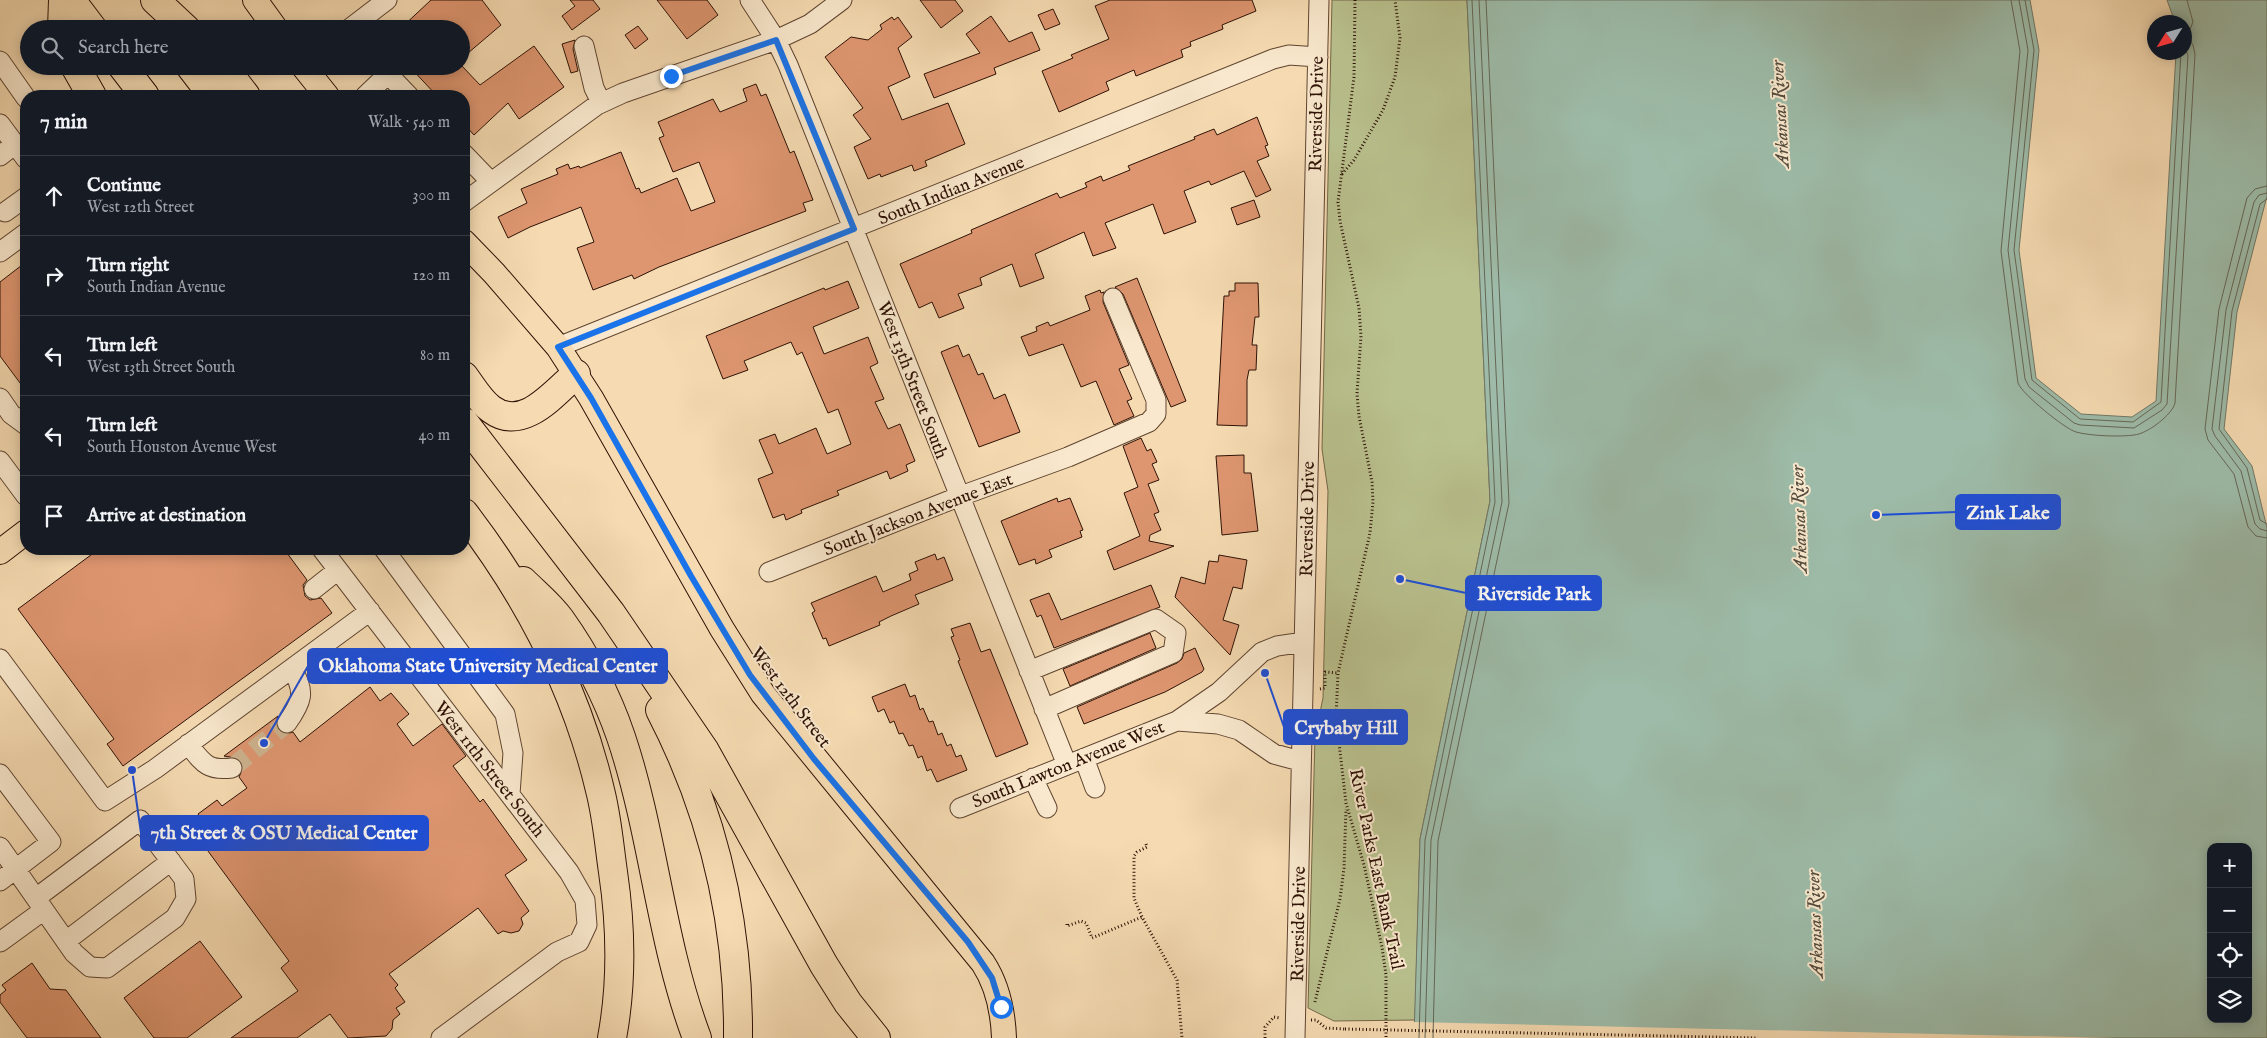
<!DOCTYPE html>
<meta charset="utf-8">
<style>
:root{--surface:#171b24;--page:#20242c;--text:#f1f3f6;--muted:#9ea1a6;--line:#363941}
body{margin:0;font-family:"IM FELL English",serif;background:var(--page);color:var(--text)}
.controls{position:absolute;right:15px;bottom:15px;display:grid;overflow:hidden;border-radius:10px;box-shadow:0 2px 12px #0003}
.controls button{width:45px;height:45px;display:grid;place-items:center;padding:0;border:0;border-bottom:1px solid var(--line);background:var(--surface);color:var(--text);font:25px sans-serif}
.compass{position:absolute;left:2147px;top:15px;width:45px;height:45px;border-radius:50%;background:var(--surface);box-shadow:0 2px 12px #0003;rotate:233deg}
.stop{position:absolute;width:15px;height:15px;margin:-11px;border:4px solid #1a73e8;border-radius:50%;background:#fff}
.stop.end{background:#1a73e8;border-color:#fff;box-shadow:0 1px 5px #0008}
.list{margin:0;padding:0;list-style:none}
h2{display:flex;justify-content:space-between;align-items:center;height:65px;margin:0;padding:0 20px;font-size:21px}
h2 small{font-size:16px;font-weight:400;color:var(--muted)}
.list li{display:grid;grid-template-columns:32px 1fr auto;gap:15px;align-items:center;box-sizing:border-box;height:80px;padding:0 20px;border-top:1px solid var(--line)}
.list b{display:block;font-size:19px;white-space:nowrap}
.list p{margin:0;font-size:16px;white-space:nowrap;color:var(--muted)}
.list em{font-size:16px;font-style:normal;color:var(--muted)}
.icon{flex:none;width:28px;height:28px;fill:none;stroke:currentColor;stroke-width:2;stroke-linecap:round;stroke-linejoin:round}
.map{position:relative;flex:none;width:2267px;height:1038px;overflow:hidden}
.search{position:absolute;background:var(--surface);box-shadow:0 2px 12px #0003;left:20px;top:20px;width:450px;height:55px;display:flex;align-items:center;gap:12px;box-sizing:border-box;padding:0 18px;border-radius:28px;color:var(--muted);font-size:19px}
.panel{position:absolute;background:var(--surface);box-shadow:0 2px 12px #0003;left:20px;top:90px;width:450px;height:465px;border-radius:20px}
.map>svg:first-child{display:block}
.green{fill:#b9c18e;stroke:#73694a}
.water{fill:#9dbba8;stroke:#707767;fill-rule:evenodd}
.pier{fill:#f6dbb2}
.lines{fill:none;stroke-linecap:round;stroke-linejoin:round}
.shore{stroke:#656656;stroke-width:1}
.building{fill:#de9670;stroke:#2d1105}
.minor-tunnel{stroke:#ceb38f;stroke-width:19;stroke-dasharray:19 9;stroke-linecap:butt}
.minor-casing{stroke:#5f4430;stroke-width:21}
.major-casing{stroke:#2d1105;stroke-width:26}
.highway-casing{stroke:#2d1105;stroke-width:30}
.path{stroke:#2d1105;stroke-width:3;stroke-dasharray:1 2.5;stroke-linecap:butt}
.minor{stroke:#f9e8cd;stroke-width:19}
.major{stroke:#f6dbb2;stroke-width:24}
.highway{stroke:#f6dbb2;stroke-width:28}
.path-bridge{stroke:#2d1105;stroke-width:3;stroke-dasharray:1 2.5;stroke-linecap:butt}
.route{stroke:#1a73e8;stroke-width:6}
.labels{text-anchor:middle;stroke-width:4;stroke-linejoin:round;paint-order:stroke}
.street-label{font-size:18px;fill:#2d1105;stroke:#f9e8cd}
.water-label{font-size:19px;font-style:italic;fill:#544c3e;stroke:#f9e8cd}
.leader{fill:none;stroke:#1d4ed8;stroke-width:2}
.callout-dot{fill:#1d4ed8;stroke:#f9e8cd;stroke-width:2}
.callout{fill:#1d4ed8;stroke:#1d4ed8;stroke-width:2}
.callout-label{font-size:19px;text-anchor:middle;font-weight:bold;fill:#fff}
</style>
<div class="map">
<svg width="2267" height="1038" viewBox="0 0 2267 1038">
<rect width="100%" height="100%" fill="#f6dbb2"/>
<filter id="stains"><feTurbulence type="fractalNoise" baseFrequency=".004" numOctaves="4"/><feColorMatrix values="0 0 0 0 .2 0 0 0 0 .09 0 0 0 0 .02 0 0 0 .5 -.17"/></filter>
<radialGradient id="worn" r=".72"><stop offset=".6" stop-color="#630" stop-opacity="0"/><stop offset="1" stop-color="#630" stop-opacity=".3"/></radialGradient>
<path class="green" d="M1332 0H1467L1490 501 1420 839 1415 1020 1334 1021 1308 1008 1315 736 1323 698 1328 491 1322 449Z"/>
<path class="water" d="M1467 0H2030L2039 50 2019 250 2036 378 2081 414 2132 417 2156 401 2176 53 2184 52V22H2175L2167 0H2267V196L2237 312 2224 429 2252 466 2267 528V1038H1414L1420 839 1490 501ZM2211 847H2248V1019H2211Z"/>
<path class="pier" d="M1412 1022 2115 1038H1412Z"/>
<g class="lines">
<path class="shore" d="M2011 0 2020 51 2001 251 2018 383C2022 394 2065 429 2076 432 2090 436 2121 437 2134 435 2147 434 2172 415 2175 403L2195 54 2193 45 2187 37 2193 22 2187 0
M2019 0 2028 50 2008 250 2025 379 2029 387 2074 423 2080 425 2134 428 2162 410 2167 404 2188 55 2184 46
M2025 0 2034 50 2014 250 2032 380 2080 419 2133 422 2161 402 2181 52
M2267 186 2255 189 2247 198 2219 309 2205 429 2208 440 2234 474 2248 527 2256 536 2267 538
M2267 193 2259 195 2254 202 2226 310 2212 429 2215 436 2241 471 2255 524 2260 529 2267 531
M2267 199 2260 204 2232 311 2219 429 2247 468 2260 520 2267 524
M1419 1038 1425 840 1495 502 1472 0
M1425 1038 1431 840 1502 502 1479 0
M1433 1038 1438 841 1509 503 1486 0"/>
</g>
<path class="building" d="M431 0H482L501 25 461 59V29H400Z
M570 0H593L600 9 572 30 562 16 575 6Z
M657 0H707L718 15 687 39Z
M920 0H955L963 11 941 28Z
M1110 0H1252L1256 11 1222 25 1223 29 1190 42 1191 46 1181 50 1183 57 1136 76 1134 70 1106 82 1109 90 1059 112 1042 71 1073 58 1071 55 1109 39 1095 6Z
M1053 9 1060 24 1045 30 1038 15Z
M991 16 1009 42 1032 32 1040 50 994 68 996 74 934 98 924 74 980 53 966 34Z
M892 17 894 20 898 17 912 37 898 48 910 77 888 87 902 120 948 103 965 144 925 161 927 166 914 171 912 165 881 177 880 174 868 179 854 147 871 139 853 115 863 108 825 57 851 37 868 40 882 29 880 25Z
M638 26 648 39 635 49 625 35Z
M575 40 573 49 578 71 571 73 562 44Z
M534 46 564 87 519 119 508 103 474 135 464 124V96H437L409 66H462L480 85Z
M756 84 761 96 766 94 790 153 794 151 813 200 803 203 806 211 659 267 634 279 632 275 593 290 577 248 594 242 581 207 530 227 508 238 498 217 527 203 521 189 558 174 556 169 568 164 570 169 579 166 580 168 621 152 636 189 639 188 641 193 677 178 691 211 715 202 699 162 673 172 659 138 664 136 658 122 713 99 720 112 747 101 743 89Z
M1257 117 1268 145 1265 146 1269 156 1257 161 1271 190 1256 197 1244 171 1211 185 1209 181 1184 191 1196 222 1164 234 1153 204 1105 223 1116 248 1093 256 1084 232 1035 254 1044 278 1020 287 1012 264 980 278 982 285 958 294 964 308 939 318 932 302 919 308 900 264 972 233 971 230 1057 193 1060 198 1087 187 1085 183 1101 176 1103 181 1130 170 1128 166 1195 139 1194 137 1214 129 1217 135Z
M1254 200 1260 217 1237 225 1231 208Z
M26 262V391L0 356V282Z
M1137 278 1186 401 1171 407 1123 294 1115 287Z
M848 281 859 308 813 327 824 354 868 337 878 363 870 367 884 399 875 402 888 429 900 424 915 461 906 465 908 471 890 479 887 471 837 491 839 495 801 510 802 513 786 520 784 514 773 518 758 479 773 473 759 440 775 434 779 444 816 428 827 454 851 444 838 409 828 413 802 352 797 355 791 342 744 361 748 370 723 379 706 336 824 288 825 290Z
M1235 283H1258L1259 317H1255L1252 345H1257L1256 370H1249L1247 380V426L1217 425 1224 296H1229V291H1235Z
M1100 290 1101 293 1104 292 1103 302 1129 365 1119 369 1132 399 1127 401 1134 416 1114 425 1096 381 1081 387 1063 344 1029 356 1021 337 1037 331 1036 327 1048 322 1050 326 1090 310 1085 296Z
M958 345 963 357 969 354 978 375 983 373 994 399 1005 394 1020 432 979 447 941 352Z
M1141 438 1147 451 1151 449 1157 462 1152 464 1159 480 1148 484 1159 512 1154 514 1161 530 1150 535 1149 541 1174 546 1114 570 1107 551 1140 536 1124 493 1138 487 1123 446Z
M1244 455V473H1251L1258 531 1222 535 1216 456Z
M1057 498 1058 502 1070 498 1083 530 1080 531 1082 537 1049 550 1052 557 1036 564 1035 559 1019 565 1001 521Z
M99 549H284L307 580 303 585 305 596 310 600 321 598 332 613 123 766 107 744 114 739 18 609Z
M935 554 937 560 944 557 953 580 915 595 919 604 891 616 879 622 880 625 829 646 826 638 823 639 812 613 815 611 811 603 876 576 883 592 911 580 909 574 918 570 915 562Z
M1219 555 1247 560 1242 589 1233 587 1223 620 1239 625 1230 655 1175 597 1181 577 1205 584 1209 561 1218 562Z
M1151 585 1160 607 1054 648 1041 615 1037 617 1030 600 1049 593 1061 620Z
M970 623 981 652 990 649 1028 744 996 757 958 661 960 660 951 637 954 636 951 629Z
M1150 633 1156 648 1070 686 1063 669Z
M1195 648 1204 669 1202 672 1165 692 1084 724 1077 707 1177 663 1182 659 1184 653Z
M905 684 910 697 915 695 920 710 923 708 929 722 933 721 938 735 942 733 947 746 951 744 956 757 961 755 967 770 937 782 931 769 927 771 922 756 918 758 913 745 909 746 903 733 899 734 894 721 890 723 884 709 878 712 872 697Z
M370 687 380 701 391 693 409 714 397 724 413 746 442 724 466 756 453 766 480 802 483 799 527 860 505 875 529 911 521 918 523 924 519 931 511 933 503 931 498 934 478 908 389 974 398 985 395 988 405 1002 396 1008 400 1014 393 1020 392 1029 386 1036 348 1038 330 1014 297 1038H231L298 991 281 968 289 961 191 828 201 820 198 814 217 800 222 806 247 788 239 777 243 768 241 761 236 758 224 756 278 716 276 722 277 728 286 734 293 732 300 742Z
M200 941 242 997 187 1038H154L124 998Z
M32 963 50 989 66 990 101 1038H27L0 1002V995L6 990 2 985Z"/>
<g class="lines">
<path class="minor-tunnel" d="M232 768 287 723"/>
<g class="minor-casing">
<path id="minor" d="M750 0 776 40 788 65 1067 765
M349 29 387 0
M584 46 594 88 601 102
M0 61 26 98
M365 96 388 74 409 96
M0 124 26 159
M464 154 491 182
M0 156 15 144
M464 202 597 105 623 93 776 40 810 24 842 0
M5 212 26 197
M0 252 26 233
M558 347 1273 59 1289 55 1318 57
M0 398 11 414 26 425
M0 461 26 496
M322 549 569 872 585 900 587 925 579 942 557 952 441 1038
M384 549 505 714 513 753 510 794
M769 572 958 497 1068 457 1149 422 1156 414V400L1113 298
M314 589 338 570
M0 659 105 801 155 769 370 611
M1029 671 1156 619 1176 633 1173 653 1044 709
M1177 721 1218 724 1239 730 1274 754 1300 761
M287 723C302 702 306 692 292 669
M188 744C203 763 207 771 232 768
M1084 758 1095 788
M0 774 51 842 0 881
M1033 778 1047 808
M960 808 1177 721 1219 692 1262 652 1277 646 1304 642
M0 847 74 953 90 967 107 968 175 918 186 899 184 879 140 820 36 898
M66 941 171 861
M0 942 44 910
M1295 1038 1319 0"/>
</g>
<g class="major-casing">
<path id="major" d="M255 0 276 29
M303 66 327 96
M464 242 494 273 558 347 591 398 722 629 763 694 983 963C998 986 1003 1011 1004 1038
M0 552 26 532"/>
</g>
<g class="highway-casing">
<path id="highway" d="M71 0 93 29
M155 0 186 29
M62 29 63 0
M75 66 92 96
M122 66 145 96
M190 66 213 96
M223 66 246 96
M464 376C472 387 480 401 491 409 523 433 554 393 576 374
M464 422 611 613 705 751 824 965 848 1003 876 1038
M464 513C527 595 576 688 600 790 607 817 609 844 613 872 621 926 622 984 612 1038
M523 581C535 593 550 605 560 619 585 654 607 696 621 737 654 835 660 940 697 1038
M660 710C713 812 739 923 738 1038"/>
</g>
<path class="path" d="M1355 0 1354 77 1338 202 1340 221 1359 308 1361 336 1357 394 1359 416 1372 482 1373 502 1370 533 1338 673 1336 717 1346 803 1364 865 1382 947 1386 975V1038
M1342 174 1354 160 1383 110 1395 77 1400 38 1395 0
M1320 689 1325 688V672L1338 673
M1146 844 1147 847 1137 852 1134 856V898L1142 917 1177 980 1182 1038
M1067 924V926L1081 921 1086 923 1092 938 1142 917
M1315 1002 1340 899 1344 868 1346 809
M1311 1020H1316L1326 1028 1345 1029
M1265 1038V1027L1274 1017 1280 1018"/>
<use href="#minor" class="minor"/>
<use href="#major" class="major"/>
<use href="#highway" class="highway"/>
<path class="path-bridge" d="M1345 1029 1757 1038"/>
</g>
<g class="lines">
<path class="route" d="M671 76 776 40 854 229 558 347 591 398 691 576 750 675 814 759 968 942 992 978 1001 1007"/>
</g>
<g class="labels">
<g class="street-label">
<text transform="translate(1316 114) rotate(-89)" y="6">Riverside Drive</text>
<text transform="translate(951 190) rotate(-22)" y="6">South Indian Avenue</text>
<text transform="translate(913 380) rotate(69)" y="6">West 13th Street South</text>
<text transform="translate(918 514) rotate(-21)" y="6">South Jackson Avenue East</text>
<text transform="translate(1307 519) rotate(-89)" y="6">Riverside Drive</text>
<text transform="translate(791 697) rotate(53)" y="6">West 12th Street</text>
<text transform="translate(1068 764) rotate(-22)" y="6">South Lawton Avenue West</text>
<text transform="translate(490 769) rotate(52)" y="6">West 11th Street South</text>
<text transform="translate(1377 869) rotate(78)" y="6">River Parks East Bank Trail</text>
<text transform="translate(1298 924) rotate(-89)" y="6">Riverside Drive</text>
</g>
<g class="water-label">
<text transform="translate(1779 114) rotate(-93)" y="7">Arkansas River</text>
<text transform="translate(1798 519) rotate(-92)" y="7">Arkansas River</text>
<text transform="translate(1814 924) rotate(-92)" y="7">Arkansas River</text>
</g>
</g>
<path class="leader" d="M1876 515L1956 512M1400 579L1466 593M264 743L308 666M1265 673L1284 727M132 770L141 833"/>
<g class="callout-dot">
<circle cx="1876" cy="515" r="5"/>
<circle cx="1400" cy="579" r="5"/>
<circle cx="264" cy="743" r="5"/>
<circle cx="1265" cy="673" r="5"/>
<circle cx="132" cy="770" r="5"/>
</g>
<g class="callout">
<rect x="1956" y="495" width="104" height="34" rx="5"/>
<rect x="1466" y="576" width="135" height="34" rx="5"/>
<rect x="308" y="649" width="359" height="34" rx="5"/>
<rect x="1284" y="710" width="123" height="34" rx="5"/>
<rect x="141" y="816" width="287" height="34" rx="5"/>
</g>
<g class="callout-label">
<text x="2008" y="519">Zink Lake</text>
<text x="1534" y="600">Riverside Park</text>
<text x="488" y="672">Oklahoma State University Medical Center</text>
<text x="1346" y="734">Crybaby Hill</text>
<text x="284" y="839">7th Street &amp; OSU Medical Center</text>
</g>
<rect width="100%" height="100%" filter="url(#stains)"/>
<rect width="100%" height="100%" fill="url(#worn)"/>
</svg>
<div class="controls">
<button>+</button>
<button>−</button>
<button><svg class="icon" aria-label="locate" viewBox="0 0 24 24"><circle cx="12" cy="12" r="6"/><path d="M12 2v4M12 18v4M2 12h4M18 12h4"/></svg></button>
<button><svg class="icon" aria-label="layers" viewBox="0 0 24 24"><path d="M12 4l9 5-9 5-9-5zM3 14l9 5 9-5"/></svg></button>
</div>
<svg class="compass" viewBox="-18 -18 36 36"><path d="M0-13l5 13h-10z" fill="#e53935"/><path d="M0 13l5-13h-10z" fill="#9ea1a6"/></svg>
<div class="stop" style="left:1001px;top:1007px"></div>
<div class="stop end" style="left:671px;top:76px"></div>
<div class="search"><svg class="icon" aria-label="search" viewBox="0 0 24 24"><circle cx="10" cy="10" r="6"/><path d="M15 15l6 6"/></svg>Search here</div>
<section class="panel">
<h2>7 min<small>Walk · 540 m</small></h2>
<ul class="list">
<li><svg class="icon" aria-label="ahead" viewBox="0 0 24 24"><path d="M12 20V5M6 11l6-6 6 6"/></svg><div><b>Continue</b><p>West 12th Street</p></div><em>300 m</em></li>
<li><svg class="icon" aria-label="right" viewBox="0 0 24 24"><path d="M7 20v-9h11M14 6l5 5-5 5"/></svg><div><b>Turn right</b><p>South Indian Avenue</p></div><em>120 m</em></li>
<li><svg class="icon" aria-label="left" viewBox="0 0 24 24"><path d="M17 20v-9H6M10 6l-5 5 5 5"/></svg><div><b>Turn left</b><p>West 13th Street South</p></div><em>80 m</em></li>
<li><svg class="icon" aria-label="left" viewBox="0 0 24 24"><path d="M17 20v-9H6M10 6l-5 5 5 5"/></svg><div><b>Turn left</b><p>South Houston Avenue West</p></div><em>40 m</em></li>
<li><svg class="icon" aria-label="arrive" viewBox="0 0 24 24"><path d="M6 21V4h12l-3 4 3 4H6"/></svg><div><b>Arrive at destination</b></div></li>
</ul>
</section>
</div>
